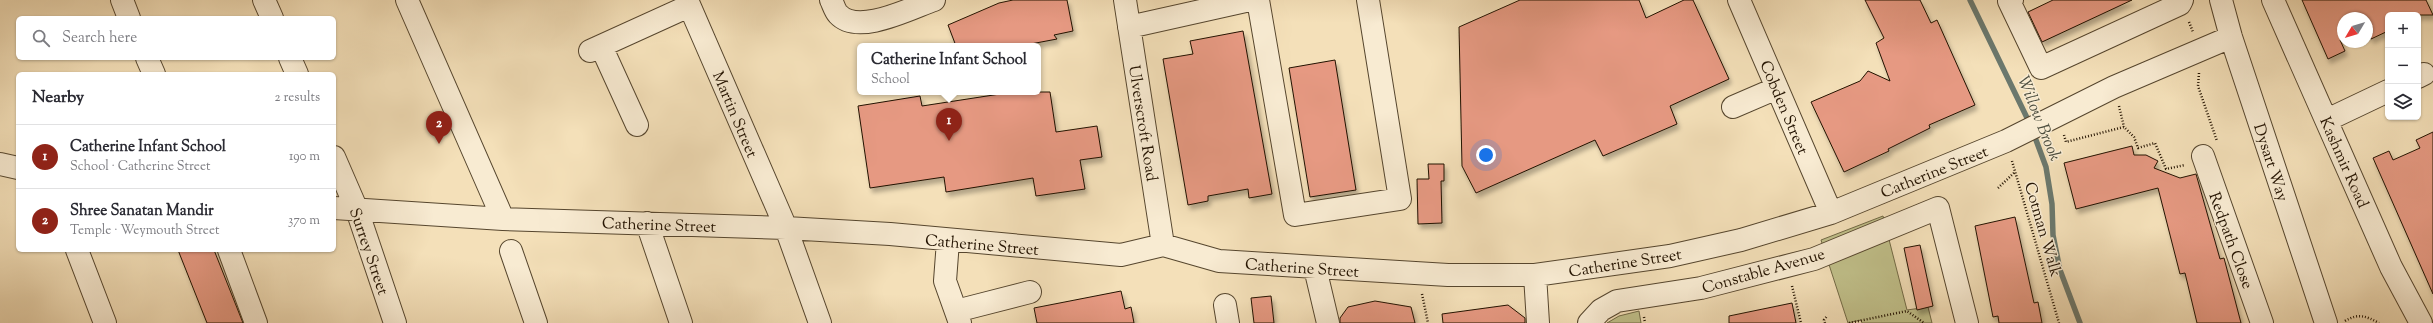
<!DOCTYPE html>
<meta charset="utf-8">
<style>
:root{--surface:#fff;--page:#f2f2f3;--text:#2b2b33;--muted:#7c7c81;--line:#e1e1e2;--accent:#8f2418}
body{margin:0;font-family:"Sorts Mill Goudy",serif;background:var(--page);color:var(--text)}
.controls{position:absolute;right:12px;top:12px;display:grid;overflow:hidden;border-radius:6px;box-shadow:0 1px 3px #0004}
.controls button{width:36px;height:36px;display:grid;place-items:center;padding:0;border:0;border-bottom:1px solid var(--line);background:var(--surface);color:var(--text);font:20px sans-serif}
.compass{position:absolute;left:2337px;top:12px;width:36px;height:36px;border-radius:50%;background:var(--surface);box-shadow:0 1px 3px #0004;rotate:232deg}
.you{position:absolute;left:1486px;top:155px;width:14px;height:14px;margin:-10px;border:3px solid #fff;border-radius:50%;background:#1a73e8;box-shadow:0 0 0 6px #1a73e833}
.badge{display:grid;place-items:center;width:26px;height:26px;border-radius:50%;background:var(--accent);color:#fff;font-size:13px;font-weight:700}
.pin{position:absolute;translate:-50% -33px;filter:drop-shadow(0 1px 2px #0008)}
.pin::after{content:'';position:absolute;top:21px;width:14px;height:12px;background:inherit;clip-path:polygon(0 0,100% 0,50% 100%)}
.popup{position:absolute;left:857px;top:43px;width:184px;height:52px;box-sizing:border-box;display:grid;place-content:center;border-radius:6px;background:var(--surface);filter:drop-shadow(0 1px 3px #0005);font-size:13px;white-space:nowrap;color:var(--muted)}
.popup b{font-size:15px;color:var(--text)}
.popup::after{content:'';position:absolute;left:50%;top:100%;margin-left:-8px;border:8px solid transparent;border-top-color:var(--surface)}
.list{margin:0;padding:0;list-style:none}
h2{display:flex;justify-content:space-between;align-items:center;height:52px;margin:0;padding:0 16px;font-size:17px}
h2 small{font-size:13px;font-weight:400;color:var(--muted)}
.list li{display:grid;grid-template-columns:26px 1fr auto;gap:12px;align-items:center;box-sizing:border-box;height:64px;padding:0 16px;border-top:1px solid var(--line)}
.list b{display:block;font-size:15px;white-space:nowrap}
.list p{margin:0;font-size:13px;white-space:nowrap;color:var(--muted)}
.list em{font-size:13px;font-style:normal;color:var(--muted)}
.icon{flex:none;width:22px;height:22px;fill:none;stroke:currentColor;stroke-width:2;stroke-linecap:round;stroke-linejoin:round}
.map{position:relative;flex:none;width:2433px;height:323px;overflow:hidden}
.search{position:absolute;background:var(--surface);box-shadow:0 1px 3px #0004;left:16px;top:16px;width:320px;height:44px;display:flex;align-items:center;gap:10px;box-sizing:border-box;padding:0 14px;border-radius:6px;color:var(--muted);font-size:15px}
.panel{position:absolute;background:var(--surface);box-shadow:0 1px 3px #0004;left:16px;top:72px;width:320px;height:180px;border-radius:6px}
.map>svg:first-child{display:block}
.green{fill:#c1c18b;stroke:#726a46}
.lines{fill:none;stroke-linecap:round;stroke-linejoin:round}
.stream{stroke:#6b786d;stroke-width:5.5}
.building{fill:#e69982;stroke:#221200;filter:url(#shadow)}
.minor-casing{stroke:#56462e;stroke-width:24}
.path{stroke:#221200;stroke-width:2.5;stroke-dasharray:1 2;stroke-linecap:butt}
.minor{stroke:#f8ebd2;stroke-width:22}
.labels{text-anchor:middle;stroke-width:3;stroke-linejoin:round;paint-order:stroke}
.street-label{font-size:16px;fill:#221200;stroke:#f8ebd2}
.water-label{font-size:17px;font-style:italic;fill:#4d4e3f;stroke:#f8ebd2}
</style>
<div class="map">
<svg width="2433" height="323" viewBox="0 0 2433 323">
<defs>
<filter id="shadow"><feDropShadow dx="2.5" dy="4.5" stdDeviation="2" flood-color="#0004"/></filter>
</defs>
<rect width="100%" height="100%" fill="#f4e0b9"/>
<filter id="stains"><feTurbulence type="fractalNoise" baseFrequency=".005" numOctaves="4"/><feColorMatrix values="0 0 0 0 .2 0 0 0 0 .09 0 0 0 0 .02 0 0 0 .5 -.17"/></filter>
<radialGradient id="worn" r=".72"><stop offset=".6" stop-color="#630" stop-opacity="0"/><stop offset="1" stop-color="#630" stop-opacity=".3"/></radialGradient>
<path class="green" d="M1883 216 1907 310 1928 307 1932 323H1862L1861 320 1848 323 1821 240Z
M1639 311 1641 323H1607L1619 316Z"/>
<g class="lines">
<path class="stream" d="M1970 0 2030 124
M2033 132 2046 167 2052 204 2053 235 2060 270 2080 323"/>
</g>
<path class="building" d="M1013 0H1067L1073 31 1054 35 1057 39 1020 46H956L948 25 999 3Z
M1520 0H1639L1646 18 1684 0H1693L1729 79 1670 106 1677 124 1603 156 1595 140 1476 193 1462 166 1459 27Z
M1865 0H1920L1931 23 1937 20 1975 105 1929 125 1930 128 1888 149 1889 151 1844 172 1811 102 1860 81 1868 71 1890 81 1876 43 1884 38Z
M2053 0H2132L2042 42 2028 12Z
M2302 0H2426L2433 15H2388V31L2371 39 2367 30V18H2343V39L2340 40 2345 51 2328 59Z
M1243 31 1272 194 1249 198 1248 189 1208 196V201L1188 205 1163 59 1193 54 1190 41Z
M1335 60 1356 190 1310 197 1289 68Z
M1013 92H1050L1056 132 1097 126 1102 157 1080 160 1085 189 1036 196 1033 178 946 192 944 177 870 188 858 106 920 96 922 106Z
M2433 132V294L2373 158 2389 151 2393 160 2420 148 2416 140Z
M2132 146 2134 155H2146L2158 161 2154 168 2180 178 2196 174 2220 259 2224 258 2241 323H2197L2185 273 2180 274 2158 188 2076 209 2064 163Z
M1428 164H1444V181H1441L1442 223 1418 224 1417 179H1429Z
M2015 217 2034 303 2038 302 2042 323H1999L1998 316 1993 317 1975 226Z
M1920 245 1933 306 1917 310 1904 248Z
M178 250H214L243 323H207Z
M1121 291 1125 309 1131 307 1134 323H1037L1034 308Z
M1271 296 1274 323H1254L1251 298Z
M1375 301 1411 307 1415 323H1340V318L1348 307Z
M1792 303 1796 323H1729V316Z
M1508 305 1525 318V323H1443L1442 314Z"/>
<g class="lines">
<g class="minor-casing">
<path id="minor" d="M122 0 129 18
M264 0 272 18
M407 0 503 219
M687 0 786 228 820 323
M831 0C833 4 835 11 838 14 858 36 911 8 934 0
M1125 0 1163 245
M1258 0 1295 215 1400 199 1368 0
M1739 0 1831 213
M2012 0 2009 1 2041 68 2180 4 2182 0
M2221 0 2231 37 2326 323
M2273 0 2391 267 2421 323
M1129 27 1250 0
M601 46 637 125
M590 51 689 6
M147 58 154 74
M290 58 297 74
M2418 77 2424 74
M1733 107 1777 88
M2327 120 2388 91
M2203 156 2262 323
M334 157 357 210 395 323
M0 164 18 168
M334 208 503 219 786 228 890 234 1121 255 1163 245 1219 261 1448 275H1535L1670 256 1741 240 1831 213 2006 141 2114 87 2231 37
M647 223 681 323
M948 241 945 281 960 323
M77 250 105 323
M229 250 256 323
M511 251 536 323
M1315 268 1328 323
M1535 275 1538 323
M1225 305 1228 323
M956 311 1030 292
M1589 323 1601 310 1617 301 1701 288 1814 259 1938 208 1967 323"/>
</g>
<path class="path" d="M2189 22 2193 32
M2199 73 2198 86 2217 141
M2119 106 2124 127
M2064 135 2066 142 2124 127 2134 137 2138 148 2155 143 2166 169 2185 165
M2012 161 2059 323
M1998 188 2015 172
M1792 286 1801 323
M1422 294 1428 323
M1644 317 1645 323
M2345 321C2358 313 2366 316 2379 323
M1825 323 1824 320 1827 316
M1849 323 1907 311 1924 323"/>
<use href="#minor" class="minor"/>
</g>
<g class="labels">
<g class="street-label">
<text transform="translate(1785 107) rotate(67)" y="6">Cobden Street</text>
<text transform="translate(736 114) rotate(67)" y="6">Martin Street</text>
<text transform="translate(1144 123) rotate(81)" y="6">Ulverscroft Road</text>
<text transform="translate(2272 162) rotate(72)" y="6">Dysart Way</text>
<text transform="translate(2345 162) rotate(66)" y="6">Kashmir Road</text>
<text transform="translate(1934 171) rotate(-22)" y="6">Catherine Street</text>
<text transform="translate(659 224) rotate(2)" y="6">Catherine Street</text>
<text transform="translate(2044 229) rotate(74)" y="6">Cotman Walk</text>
<text transform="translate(2232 240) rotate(70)" y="6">Redpath Close</text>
<text transform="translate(982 244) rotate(5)" y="6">Catherine Street</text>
<text transform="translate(370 251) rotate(71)" y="6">Surrey Street</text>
<text transform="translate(1625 262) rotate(-9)" y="6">Catherine Street</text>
<text transform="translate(1302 267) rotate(4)" y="6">Catherine Street</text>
<text transform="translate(1763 270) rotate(-16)" y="6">Constable Avenue</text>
</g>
<g class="water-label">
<text transform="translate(2040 118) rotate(68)" y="6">Willow Brook</text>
</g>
</g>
<rect width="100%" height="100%" filter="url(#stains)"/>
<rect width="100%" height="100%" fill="url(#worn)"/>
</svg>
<div class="controls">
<button>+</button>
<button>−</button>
<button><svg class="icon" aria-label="layers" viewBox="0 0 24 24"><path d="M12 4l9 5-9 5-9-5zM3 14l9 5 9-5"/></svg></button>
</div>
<svg class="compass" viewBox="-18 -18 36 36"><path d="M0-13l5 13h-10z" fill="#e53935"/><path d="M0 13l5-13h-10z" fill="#7c7c81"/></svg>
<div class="you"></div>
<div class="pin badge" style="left:949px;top:141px">1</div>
<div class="popup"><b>Catherine Infant School</b>School</div>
<div class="pin badge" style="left:439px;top:144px">2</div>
<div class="search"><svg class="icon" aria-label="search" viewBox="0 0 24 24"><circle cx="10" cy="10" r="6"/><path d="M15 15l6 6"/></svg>Search here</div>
<section class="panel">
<h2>Nearby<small>2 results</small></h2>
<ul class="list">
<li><span class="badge">1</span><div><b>Catherine Infant School</b><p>School · Catherine Street</p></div><em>190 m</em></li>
<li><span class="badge">2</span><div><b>Shree Sanatan Mandir</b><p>Temple · Weymouth Street</p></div><em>370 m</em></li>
</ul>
</section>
</div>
